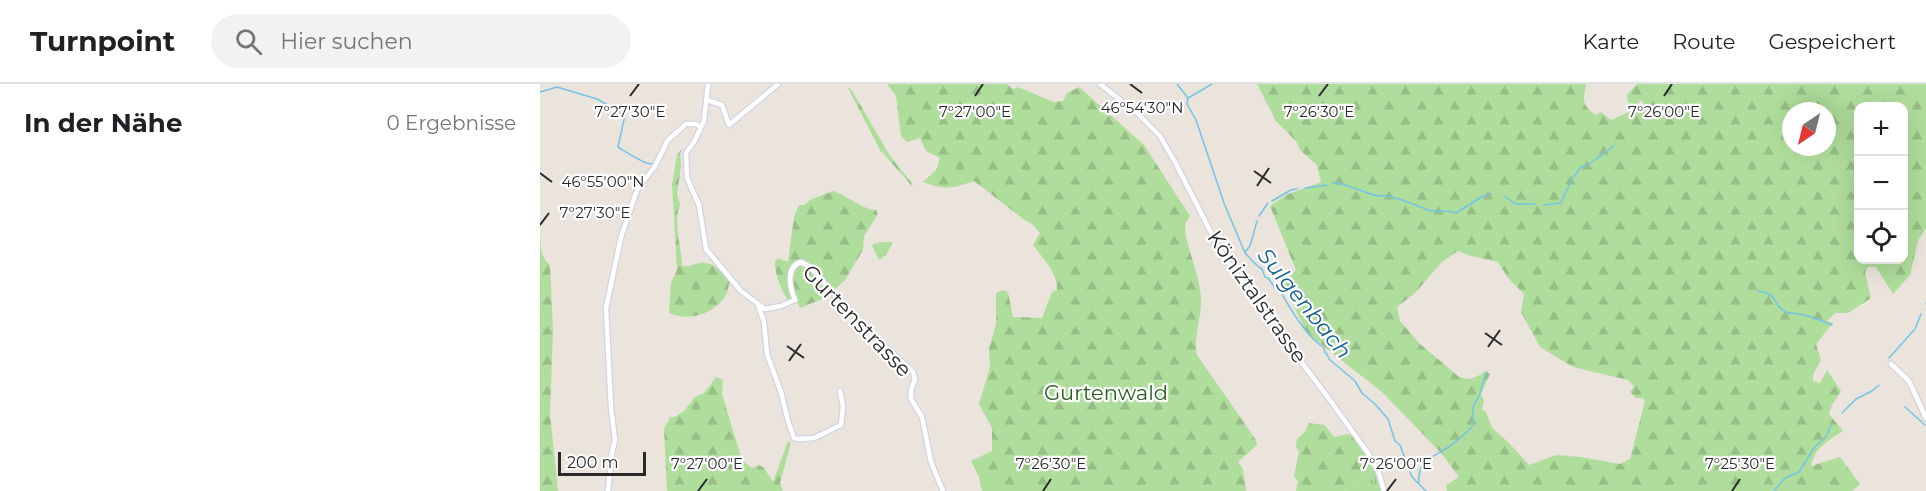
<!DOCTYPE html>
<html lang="de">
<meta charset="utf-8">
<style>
:root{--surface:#fff;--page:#f2f2f2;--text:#202124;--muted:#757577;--line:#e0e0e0}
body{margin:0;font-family:Montserrat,sans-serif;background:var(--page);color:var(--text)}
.controls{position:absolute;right:18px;top:18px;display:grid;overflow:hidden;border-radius:12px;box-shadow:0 6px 24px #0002}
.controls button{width:54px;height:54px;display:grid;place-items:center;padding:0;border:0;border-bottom:2px solid var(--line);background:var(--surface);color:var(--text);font:30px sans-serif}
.compass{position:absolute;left:1242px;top:18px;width:54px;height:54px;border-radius:50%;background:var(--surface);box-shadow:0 6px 24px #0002;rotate:215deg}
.scale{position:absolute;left:18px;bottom:15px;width:88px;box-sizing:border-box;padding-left:6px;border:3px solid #292929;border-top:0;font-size:16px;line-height:21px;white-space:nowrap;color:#292929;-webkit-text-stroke:4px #fff;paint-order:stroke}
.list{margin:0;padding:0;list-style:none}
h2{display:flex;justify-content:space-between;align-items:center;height:78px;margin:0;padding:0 24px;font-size:26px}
h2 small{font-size:20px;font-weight:400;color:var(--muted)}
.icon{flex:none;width:33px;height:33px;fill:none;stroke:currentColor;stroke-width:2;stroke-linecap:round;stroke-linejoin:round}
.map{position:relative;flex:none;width:1386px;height:407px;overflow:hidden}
header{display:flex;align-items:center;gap:36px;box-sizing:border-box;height:84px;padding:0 30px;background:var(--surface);border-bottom:2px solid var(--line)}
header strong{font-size:28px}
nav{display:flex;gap:33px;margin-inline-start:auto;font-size:21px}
.search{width:420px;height:54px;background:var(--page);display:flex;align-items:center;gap:15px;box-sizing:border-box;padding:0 21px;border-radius:33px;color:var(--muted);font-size:22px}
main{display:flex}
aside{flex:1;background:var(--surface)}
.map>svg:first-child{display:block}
.grass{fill:url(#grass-tufts)}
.forest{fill:url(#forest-firs);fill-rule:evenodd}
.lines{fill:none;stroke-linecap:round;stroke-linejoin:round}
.stream{stroke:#75c3e6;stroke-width:1.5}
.minor-casing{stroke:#d1d3e1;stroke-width:7}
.minor{stroke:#fff;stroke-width:4.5}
.ticks{fill:none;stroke:#292929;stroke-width:2}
.labels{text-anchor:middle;stroke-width:4.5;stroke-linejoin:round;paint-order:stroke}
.street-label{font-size:21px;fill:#292929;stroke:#fff}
.park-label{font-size:21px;fill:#29601e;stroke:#fff}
.water-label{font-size:22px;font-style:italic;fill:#166190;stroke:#fff}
.ticks-label{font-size:15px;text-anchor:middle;fill:#292929;stroke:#fff;stroke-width:4.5;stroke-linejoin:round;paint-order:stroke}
</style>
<header>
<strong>Turnpoint</strong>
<div class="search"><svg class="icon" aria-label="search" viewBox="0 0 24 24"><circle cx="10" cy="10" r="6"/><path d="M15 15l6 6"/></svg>Hier suchen</div>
<nav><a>Karte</a><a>Route</a><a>Gespeichert</a></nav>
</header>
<main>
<aside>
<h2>In der Nähe<small>0 Ergebnisse</small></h2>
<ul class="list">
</ul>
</aside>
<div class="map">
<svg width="1386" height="407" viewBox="0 0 1386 407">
<defs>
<pattern id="grass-tufts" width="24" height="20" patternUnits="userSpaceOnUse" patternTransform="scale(1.5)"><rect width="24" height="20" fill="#afdd9b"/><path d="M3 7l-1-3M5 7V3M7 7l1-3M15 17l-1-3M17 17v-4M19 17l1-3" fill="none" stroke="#97be86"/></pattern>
<pattern id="forest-firs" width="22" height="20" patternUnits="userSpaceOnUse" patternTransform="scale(1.5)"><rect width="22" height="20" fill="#afdd9b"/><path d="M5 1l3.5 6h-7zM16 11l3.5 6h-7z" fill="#97be86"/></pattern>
</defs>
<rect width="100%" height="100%" fill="#eae4dc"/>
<path class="grass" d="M340 158H353L346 171 339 176 332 161Z
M835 382 844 407H805L810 402 827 394Z"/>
<path class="forest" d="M347 0H467L473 5 478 3 514 18 523 17 527 9 539 3 604 61 650 132 646 138 645 146C648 169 660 191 661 215 662 233 653 254 657 271L716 356 717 361 698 378 703 385 706 407H442L439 393 431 377 452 367V344L439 320 450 283 449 265 456 240V209L463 206 468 208 473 233 502 234 512 208 517 206C518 189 503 175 493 161L500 149 492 140 483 135 434 97C412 105 405 106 383 98L396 86 400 74 386 67 380 54 367 58 361 52 356 12Z
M717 0H1046C1044 17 1040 18 1055 31L1061 28 1071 36 1104 21 1102 16 1097 20 1091 21 1088 18 1087 11 1097 0H1386V144L1378 157 1370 191 1353 210 1336 183H1327L1325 189 1331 214 1308 229H1295L1287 237 1293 239 1276 260 1281 276 1273 291V297L1280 299 1287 286 1301 307 1292 321 1289 330 1303 347C1289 356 1274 364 1271 382L1300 373 1320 400 1312 407H907L906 401 919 393 902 370 843 309 766 248 744 200 756 186 730 122 746 111 781 98 777 81 761 67 756 57 736 37ZM1318 22H1364V176H1318ZM1251 27H1287V63H1251ZM918 167 931 172 958 178 968 194 984 210 981 228 1000 263 1033 283 1088 296 1094 302 1090 308 1096 314H1103L1105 317 1090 375 1080 380 1041 373 1016 371 989 381 969 359 952 344 946 328 942 325 944 316 941 310 950 290 946 287C937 293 928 298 918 292L880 260 860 237 857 223 875 209 902 178Z
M308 4H310L314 10 350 72 371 98 373 103 340 66Z
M142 65 140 70 141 82 137 111 140 120C133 138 141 162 142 181 149 184 153 180 161 179 172 177 182 188 190 195 189 199 188 206 187 209 176 230 150 238 129 229L131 199 137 186 132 100 137 71Z
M293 107C307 111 325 127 336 126L338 130 324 152 323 166 305 196 287 213 260 224 256 216 250 219C242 208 235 192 235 178L238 174 248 178 254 133 259 121H264L270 116Z
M0 150C1 161 0 174 10 181L13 247 10 330 18 407H0Z
M176 293 183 296 182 310 202 376 212 384 219 381 224 384 233 398 248 357 251 359 240 399 243 407H127L124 345 130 333H135L144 327 155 313 164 309Z
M769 339 785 341 794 353 808 350 815 353 835 382 827 394 810 402 805 407H756L758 397 754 392 759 368 756 363 757 355 765 348Z"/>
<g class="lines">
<path class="stream" d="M637 0 648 14 647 20 656 36 684 119 705 169C711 175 715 181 722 185L725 193 728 194 735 204 737 202C750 223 763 249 784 264L785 269 787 270 789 275 815 297 822 309 835 320 848 335 855 357 860 361 872 393 886 407
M0 8 17 3 57 15 85 31 78 63C86 68 104 80 112 80
M648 14 672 0
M793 99C809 99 822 109 838 112 841 112 844 111 847 112 859 114 876 121 888 126 896 129 907 125 916 129L943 112 951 110
M765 104 787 101
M964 112 975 120H995
M732 117 751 106 757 105
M1004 121 1021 119 1032 95 1041 83 1048 81 1074 62
M719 132 728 119
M705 168 710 162 717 137
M1217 207C1240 209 1232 222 1246 228 1250 230 1256 229 1260 230 1271 232 1282 237 1292 241
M1386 220V219
M1349 274 1375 245 1381 230
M940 309 946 289
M1365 323 1385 341
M1302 329 1316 315 1332 307 1339 301
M879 398C877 377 893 373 907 364 916 358 924 351 932 343L933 323 940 310
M1234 407 1245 394 1259 388 1274 364 1285 354 1291 342"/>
<g class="minor-casing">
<path id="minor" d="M168 0 164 37 154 58 146 69 147 94 159 121 166 165 201 207 225 225 241 222 255 216C250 204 245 183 261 178L270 183 324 243 373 288 375 295 371 306V315L382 333 391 378 403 407
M560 0 597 29 620 52 635 78 680 166 710 210 784 308 828 369 839 389 844 407
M167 16 182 21 189 41 238 0
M218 221 224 238 227 270 241 308 248 337 254 354 259 355 274 354 301 341 303 322 300 307
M1351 280 1369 297 1386 334
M68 407 72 368 75 356 71 324 66 224 81 153 97 106 115 82 128 56 146 40H156L161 43"/>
</g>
<use href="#minor" class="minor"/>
</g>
<path class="ticks" d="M590 0 602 9M90 12 99 0M435 12 443 0M779 12 788 0M1124 12 1132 0M714 87 731 99M0 89 12 98M717 102 729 84M0 141 9 129M945 249 962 261M247 262 264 274M948 263 960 246M249 277 261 260M158 407 167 395M503 407 511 395M847 407 856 395M1192 407 1200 395"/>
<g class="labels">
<g class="street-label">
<text transform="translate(717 213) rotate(55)" y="7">Köniztalstrasse</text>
<text transform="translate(317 237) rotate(46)" y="7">Gurtenstrasse</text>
</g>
<g class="park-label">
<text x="566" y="316">Gurtenwald</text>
</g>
<g class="water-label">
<text transform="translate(765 219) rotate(51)" y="8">Sulgenbach</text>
</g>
</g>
<g class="ticks-label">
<text x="602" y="29">46°54'30"N</text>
<text x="90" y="33">7°27'30"E</text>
<text x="435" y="33">7°27'00"E</text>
<text x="779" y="33">7°26'30"E</text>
<text x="1124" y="33">7°26'00"E</text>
<text x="63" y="103">46°55'00"N</text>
<text x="55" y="134">7°27'30"E</text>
<text x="167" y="385">7°27'00"E</text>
<text x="511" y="385">7°26'30"E</text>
<text x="856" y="385">7°26'00"E</text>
<text x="1200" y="385">7°25'30"E</text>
</g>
</svg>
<div class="controls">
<button>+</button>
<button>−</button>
<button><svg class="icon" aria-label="locate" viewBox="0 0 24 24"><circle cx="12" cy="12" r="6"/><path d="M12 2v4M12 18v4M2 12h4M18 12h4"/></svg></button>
</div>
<svg class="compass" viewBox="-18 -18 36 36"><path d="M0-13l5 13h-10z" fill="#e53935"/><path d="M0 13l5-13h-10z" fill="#757577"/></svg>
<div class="scale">200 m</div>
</div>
</main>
